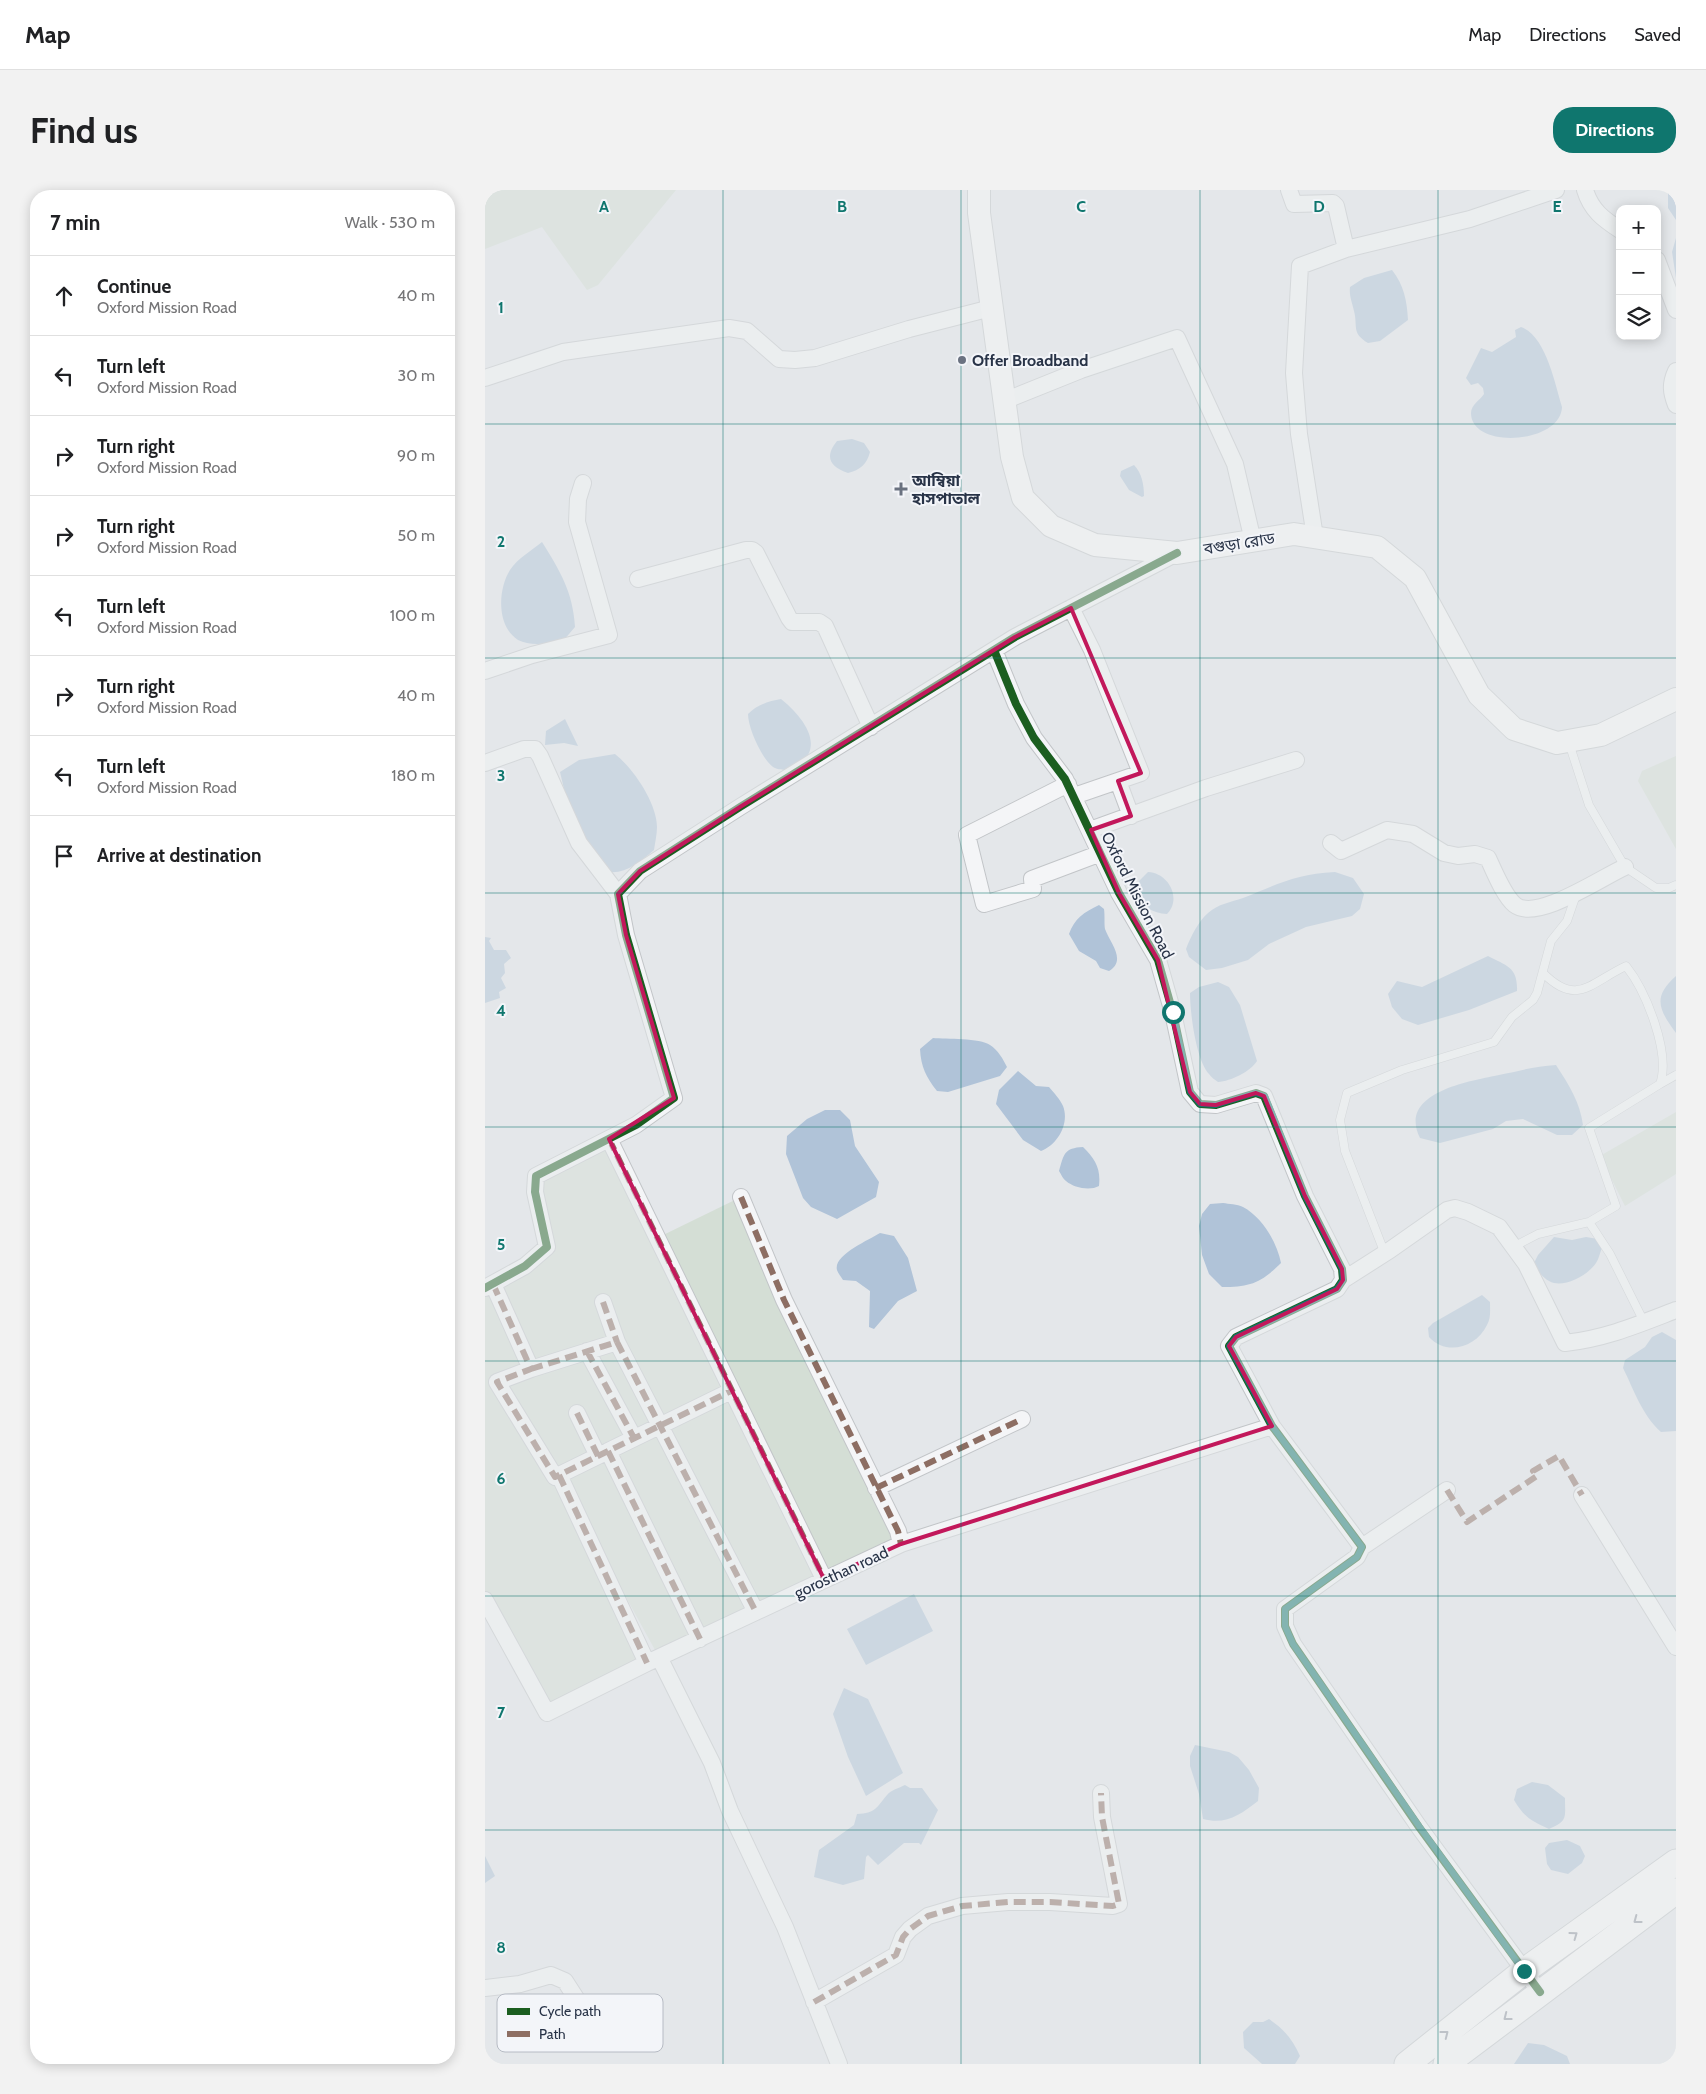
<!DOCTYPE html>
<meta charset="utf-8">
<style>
:root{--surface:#fff;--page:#f2f2f2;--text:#202124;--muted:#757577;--line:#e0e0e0;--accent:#0f766e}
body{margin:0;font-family:Cabin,"Noto Sans Bengali",sans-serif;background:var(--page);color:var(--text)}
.controls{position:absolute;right:15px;top:15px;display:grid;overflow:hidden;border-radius:10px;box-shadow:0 2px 12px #0003}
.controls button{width:45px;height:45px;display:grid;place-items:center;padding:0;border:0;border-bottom:1px solid var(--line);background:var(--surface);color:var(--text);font:25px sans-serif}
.stop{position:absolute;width:15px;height:15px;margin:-11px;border:4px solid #0f766e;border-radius:50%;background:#fff}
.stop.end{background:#0f766e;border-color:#fff;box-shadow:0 1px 5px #0008}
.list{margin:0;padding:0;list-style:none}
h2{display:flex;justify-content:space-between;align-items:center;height:65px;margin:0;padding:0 20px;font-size:21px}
h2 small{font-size:16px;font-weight:400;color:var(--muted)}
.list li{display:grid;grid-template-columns:32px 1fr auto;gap:15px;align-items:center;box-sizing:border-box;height:80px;padding:0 20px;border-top:1px solid var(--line)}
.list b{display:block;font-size:19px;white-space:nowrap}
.list p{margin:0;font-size:16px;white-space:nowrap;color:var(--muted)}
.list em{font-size:16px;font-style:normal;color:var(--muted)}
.icon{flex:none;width:28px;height:28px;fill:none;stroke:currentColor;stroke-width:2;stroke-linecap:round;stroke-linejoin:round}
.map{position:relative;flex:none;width:1191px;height:1874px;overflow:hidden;border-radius:20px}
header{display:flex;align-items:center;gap:30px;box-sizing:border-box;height:70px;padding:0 25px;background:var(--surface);border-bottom:1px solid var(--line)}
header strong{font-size:24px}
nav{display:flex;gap:28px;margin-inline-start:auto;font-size:18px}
.intro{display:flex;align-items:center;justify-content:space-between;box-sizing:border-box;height:120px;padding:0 30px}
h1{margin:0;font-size:35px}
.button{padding:12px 22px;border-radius:20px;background:var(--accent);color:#fff;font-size:18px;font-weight:700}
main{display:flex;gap:30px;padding:0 30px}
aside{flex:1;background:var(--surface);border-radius:20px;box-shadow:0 2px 12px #0003}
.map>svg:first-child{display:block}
.green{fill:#d4ded5}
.water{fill:#b0c3d8}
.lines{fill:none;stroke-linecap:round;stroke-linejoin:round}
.lane-casing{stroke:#c2c5c8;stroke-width:9}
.street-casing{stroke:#c2c5c8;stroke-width:18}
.secondary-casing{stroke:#c2c5c8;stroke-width:24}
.primary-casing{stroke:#c0c4c8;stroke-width:27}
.lane{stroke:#f4f5f7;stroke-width:8}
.street{stroke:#f4f5f7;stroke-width:16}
.secondary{stroke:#f8f8f8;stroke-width:22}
.primary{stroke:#f8f8f8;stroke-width:25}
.quiet{stroke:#8d6e63;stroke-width:6;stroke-dasharray:12 6;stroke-linecap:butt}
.cycleway-casing{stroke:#f3f5f9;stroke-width:11}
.cycleway{stroke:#1b5e20;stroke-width:8}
.oneway{stroke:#9096a0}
.route{stroke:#0f766e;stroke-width:6}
.marked{fill:none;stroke:#c2185b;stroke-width:4;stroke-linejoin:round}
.grid{fill:none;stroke:#0f766e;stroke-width:1;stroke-opacity:0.55}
.poi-dot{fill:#6a7280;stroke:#f3f5f9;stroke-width:2}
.labels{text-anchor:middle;stroke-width:4;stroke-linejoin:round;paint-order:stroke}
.poi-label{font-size:16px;font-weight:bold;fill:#283347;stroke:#f3f5f9;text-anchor:start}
.street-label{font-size:16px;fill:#283347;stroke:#f3f5f9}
.key{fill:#f3f5f9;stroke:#b6bbc4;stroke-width:1}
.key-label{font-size:14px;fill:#283347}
.grid-label{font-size:16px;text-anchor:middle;font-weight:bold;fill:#0f766e;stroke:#f3f5f9;stroke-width:4;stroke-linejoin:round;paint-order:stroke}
</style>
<header>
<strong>Map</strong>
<nav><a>Map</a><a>Directions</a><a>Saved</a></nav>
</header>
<div class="intro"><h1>Find us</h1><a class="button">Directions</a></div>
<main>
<aside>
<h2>7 min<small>Walk · 530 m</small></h2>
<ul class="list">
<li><svg class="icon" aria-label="ahead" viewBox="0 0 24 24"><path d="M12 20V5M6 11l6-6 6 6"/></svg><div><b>Continue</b><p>Oxford Mission Road</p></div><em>40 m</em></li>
<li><svg class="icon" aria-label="left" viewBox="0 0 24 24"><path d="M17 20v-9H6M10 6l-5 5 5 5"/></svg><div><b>Turn left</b><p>Oxford Mission Road</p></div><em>30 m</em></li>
<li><svg class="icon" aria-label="right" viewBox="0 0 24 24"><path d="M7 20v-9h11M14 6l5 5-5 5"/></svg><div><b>Turn right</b><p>Oxford Mission Road</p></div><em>90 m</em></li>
<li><svg class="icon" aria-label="right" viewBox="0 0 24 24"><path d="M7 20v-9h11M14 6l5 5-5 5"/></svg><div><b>Turn right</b><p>Oxford Mission Road</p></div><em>50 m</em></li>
<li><svg class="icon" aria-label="left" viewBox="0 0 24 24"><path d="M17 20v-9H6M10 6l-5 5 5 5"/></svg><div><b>Turn left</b><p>Oxford Mission Road</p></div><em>100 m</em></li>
<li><svg class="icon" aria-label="right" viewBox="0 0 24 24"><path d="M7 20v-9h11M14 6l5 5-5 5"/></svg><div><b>Turn right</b><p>Oxford Mission Road</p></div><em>40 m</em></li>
<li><svg class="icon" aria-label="left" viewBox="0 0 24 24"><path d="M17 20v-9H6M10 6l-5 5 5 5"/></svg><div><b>Turn left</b><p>Oxford Mission Road</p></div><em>180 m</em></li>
<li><svg class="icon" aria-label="arrive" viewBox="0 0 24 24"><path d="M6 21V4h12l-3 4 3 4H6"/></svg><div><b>Arrive at destination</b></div></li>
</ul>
</aside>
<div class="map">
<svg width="1191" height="1874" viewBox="0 0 1191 1874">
<rect width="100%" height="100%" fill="#e4e7ea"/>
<path class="green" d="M0 0H191L113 95 102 100 57 37 0 59Z
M1191 566V659L1153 591 1157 581Z
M1191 922V984L1140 1016 1115 966Z
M124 949 172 1048 256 1007 416 1354 175 1469 80 1296 162 1473 62 1523 0 1410V1097L62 1057 51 986Z"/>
<path class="water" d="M1183 0H1191V30L1183 18Z
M1191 48V88L1187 62Z
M907 80C919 95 922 111 923 130L895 151 883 153C866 143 873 136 869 121 867 112 864 106 865 97L879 88Z
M1036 137C1061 146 1070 194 1077 217 1076 254 986 260 986 223 986 215 995 210 999 204L998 198 993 193 986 195 981 188 996 158 1007 162 1031 147 1030 140Z
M367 249 379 253 385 262C382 274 375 280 363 283 345 277 339 267 352 251Z
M649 275C657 283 659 295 659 306L657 307 644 300 635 286 636 281Z
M57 352C75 381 88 402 90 437L78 451C65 453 46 457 33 450 11 436 13 399 25 380 33 368 46 361 57 352Z
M296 509C311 521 334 545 323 565 319 571 309 576 304 580 299 580 293 580 288 577 277 569 263 538 263 524 272 515 284 511 296 509Z
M80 529 93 556 79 553 60 555 61 541Z
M130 564C148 578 172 613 172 637 172 644 170 653 169 660 156 671 141 684 124 682L105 659 84 620 75 582 94 570Z
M663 682C684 683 697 709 682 724 667 723 659 717 651 705L654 691Z
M850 682 868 688 879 704 875 719 867 726 821 737 784 754 763 770 737 778 721 780 704 767 701 759C706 746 713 732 723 723 733 714 746 712 758 708 793 694 811 684 850 682Z
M614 715 619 719C620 725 619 734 620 739 625 753 642 770 624 781L615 778 611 771 594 761 584 744C589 729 599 722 614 715Z
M0 747 6 748 4 751 9 760H21L26 768 19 774 20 783 16 788 21 798 14 802 15 808 0 813Z
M1003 766C1022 776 1033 777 1032 801L984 820 933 835 917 829 907 817 903 804 912 791 937 797Z
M1191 786V843C1174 820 1167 807 1191 786Z
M733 792 744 797 755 815 772 871C765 882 746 891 733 892 730 890 726 887 724 884 711 870 705 823 705 803L714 797Z
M448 848C461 849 495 848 505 855 513 860 518 869 522 877L515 886 463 902 452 901C441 887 436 877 435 859Z
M1071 875C1084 895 1095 912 1098 935L1087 945H1072L1038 929 1021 931 1008 939 955 953 935 948C912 902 986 891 1014 885 1034 881 1051 876 1071 875Z
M533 881 551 896 564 897C569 903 575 909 578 916 585 934 572 955 556 961L538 950 511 914 514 900Z
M340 920H355L365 930 370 956 394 992 391 1007 352 1029 326 1017 318 1008 301 964 302 946 322 929Z
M598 957C610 969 616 978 614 996 605 1001 589 998 581 991 578 989 576 984 574 981 579 964 579 958 598 957Z
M738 1013C744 1014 752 1014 758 1017 777 1027 792 1052 796 1073 776 1093 765 1097 737 1097L724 1084 717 1065 714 1036 717 1024 725 1014Z
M395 1043 409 1046 423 1068 432 1101 413 1111 389 1139 384 1137 385 1101 371 1091 358 1090C356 1087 353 1083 352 1080 348 1065 384 1050 395 1043Z
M1069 1047 1087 1050 1101 1047 1113 1049 1117 1058C1115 1062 1114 1069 1111 1073 1104 1084 1083 1096 1069 1093 1060 1091 1054 1082 1048 1075L1053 1065Z
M997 1105 1005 1112C1005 1121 1006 1128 1002 1135 991 1158 961 1166 944 1147L943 1138 948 1133Z
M1177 1142 1191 1150V1241L1176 1242C1157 1225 1149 1200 1138 1178L1140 1170 1160 1157 1167 1147Z
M429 1404 448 1441 381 1475 362 1439Z
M359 1498 383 1509 418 1583 381 1606 363 1567 348 1524Z
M710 1555 744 1562 753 1567 764 1580 774 1598 773 1611C755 1625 741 1635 718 1629L714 1604 705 1576V1566Z
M1047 1592 1063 1595 1080 1608C1080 1628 1083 1631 1064 1639 1046 1631 1039 1627 1029 1610L1032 1599Z
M420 1595 425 1598H437L453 1620 436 1655 434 1653H419L393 1675 383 1665 381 1667 379 1689 358 1695 329 1687 334 1660 369 1635 372 1624C391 1623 391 1618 402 1605 406 1600 414 1598 420 1595Z
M1082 1650 1095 1656 1100 1666 1097 1673 1083 1684 1066 1680 1062 1674 1060 1658 1064 1653Z
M0 1666 10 1686 0 1693Z
M784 1829C799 1839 808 1850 815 1866L810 1874H777L759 1858 758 1842 768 1832H778Z
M1043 1853 1059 1855 1082 1866 1085 1874H1029Z"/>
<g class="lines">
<g class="lane-casing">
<path id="lane" d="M1084 553 1104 615 1140 677 1171 698H1184L1191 695
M1175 894 1191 885
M1104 1032 1125 1064 1159 1132
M1028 1057 1053 1044 1104 1032 1131 1016 1104 938 1175 894C1186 863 1161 801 1141 776 1105 793 1092 817 1058 783
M900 1064 860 961 855 930 862 903 917 880 1009 852 1027 827 1048 810 1052 803 1066 751 1082 731 1091 705"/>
</g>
<g class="street-casing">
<path id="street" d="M804 0 809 14 848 13 851 16 861 59
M1100 0C1106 20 1118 29 1135 40
M1172 70 1191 120
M1191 181C1185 194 1186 202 1191 215
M0 188 78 162 244 138 262 141 294 169 310 170 330 168 424 139 506 118
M519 211 596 180 692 148 750 274 768 351
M830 347 814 244 809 183 815 76 861 59 985 29 1071 0
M153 389 261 360H267L271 363 304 428 307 432H334L340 436 386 537
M586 418 607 460 656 583 589 606
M509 460 531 514 549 548 580 589 634 703 673 770 688 823 705 902 715 914 731 915 771 903 779 906 820 1006 857 1079 858 1090 852 1099 751 1147 744 1156 787 1236 877 1357 872 1367 800 1419V1436L808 1454 934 1637 1055 1802
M0 481 47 465 124 445 92 332 93 309 98 293
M0 573 39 559H50L55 566 94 653 133 704
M633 591 646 626
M583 594 482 645 499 714 548 699 547 689 616 663
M605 640 721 598 811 570
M846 653 856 661 902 640 928 644 959 663 973 666 990 664 1003 668C1009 681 1019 706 1030 715 1052 732 1117 687 1140 677
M124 949 339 1389
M256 1007 299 1110 413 1341 416 1354
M858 1090 905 1060 962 1020 970 1018 983 1022 1014 1037 1041 1074 1080 1153C1122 1148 1152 1135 1191 1120
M8 1094 46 1179 12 1192 70 1287 246 1201
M0 1098 40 1076 62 1057 50 1002 51 986 151 935 189 908 141 745 133 704 155 681 255 617 530 447 692 363
M118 1112 132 1152
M102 1161 149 1248
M46 1179 132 1152 271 1422
M92 1223 113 1266
M123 1261 215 1449
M74 1285 162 1473
M391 1298 537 1229
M1097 1305 1191 1457
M877 1357 962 1300
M0 1410 62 1523 162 1473 416 1354 787 1236
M175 1469 227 1573 245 1621 300 1737 354 1874
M0 1798 35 1794 66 1785 80 1791 107 1833
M329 1812 411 1765 418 1747 425 1739 443 1726 477 1716 523 1712H565L628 1716 634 1714 617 1627 616 1603"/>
</g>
<g class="secondary-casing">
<path id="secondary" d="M494 0V23L527 267 538 308 566 336 610 355 692 363 809 344 892 357 930 388 994 505 1029 539 1072 553 1116 545 1191 509"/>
</g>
<g class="primary-casing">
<path id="primary" d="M922 1874 1039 1781 1191 1672
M961 1874 1191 1701"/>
</g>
<use href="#lane" class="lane"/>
<use href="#street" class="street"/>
<use href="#secondary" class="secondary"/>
<use href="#primary" class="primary"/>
<path class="quiet" d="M124 949 339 1389
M256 1007 299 1110 413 1341 416 1354
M8 1094 46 1179 12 1192 70 1287 246 1201
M118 1112 132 1152
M102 1161 149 1248
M46 1179 132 1152 271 1422
M92 1223 113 1266
M123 1261 215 1449
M74 1285 162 1473
M391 1298 537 1229
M962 1300 982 1332 1052 1286 1048 1281 1074 1266 1097 1305
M329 1812 411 1765 418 1747 425 1739 443 1726 477 1716 523 1712H565L628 1716 634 1714 617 1627 616 1603"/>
<g class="cycleway-casing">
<path id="cycleway" d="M509 460 531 514 549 548 580 589 634 703 673 770 688 823 705 902 715 914 731 915 771 903 779 906 820 1006 857 1079 858 1090 852 1099 751 1147 744 1156 787 1236 877 1357 872 1367 800 1419V1436L808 1454 934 1637 1055 1802
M0 1098 40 1076 62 1057 50 1002 51 986 151 935 189 908 141 745 133 704 155 681 255 617 530 447 692 363"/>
</g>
<use href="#cycleway" class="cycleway"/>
</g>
<defs><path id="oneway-chevron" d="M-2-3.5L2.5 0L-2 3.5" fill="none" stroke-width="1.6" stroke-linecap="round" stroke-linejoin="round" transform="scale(1.25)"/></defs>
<g class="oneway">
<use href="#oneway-chevron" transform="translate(1152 1730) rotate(143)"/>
<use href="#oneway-chevron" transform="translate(1089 1745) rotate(-36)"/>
<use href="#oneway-chevron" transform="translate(1022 1827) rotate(142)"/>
<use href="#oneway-chevron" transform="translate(960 1844) rotate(-38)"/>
</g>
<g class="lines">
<path class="route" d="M688 822 705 902 715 914 731 915 770 903 780 906 820 1006 857 1079 858 1090 852 1099 751 1147 744 1156 787 1236 877 1357 872 1367 800 1419V1436L808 1454 934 1636 1039 1781"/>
</g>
<path d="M0 0H1191V1874H0ZM586 418 656 583 633 591 646 626 606 640 634 703 673 770 705 902 715 914 731 915 771 903 779 906 820 1006 857 1079 858 1090 852 1099 751 1147 744 1156 787 1236 416 1354 339 1389 124 949 189 908 141 745 133 704 155 681 255 617 530 447Z" fill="#e4e7ea" fill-opacity=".55" fill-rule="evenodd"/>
<path class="marked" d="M586 418 656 583 633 591 646 626 606 640 634 703 673 770 705 902 715 914 731 915 771 903 779 906 820 1006 857 1079 858 1090 852 1099 751 1147 744 1156 787 1236 416 1354 339 1389 124 949 189 908 141 745 133 704 155 681 255 617 530 447Z"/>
<path class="grid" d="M238 0V1874M476 0V1874M715 0V1874M953 0V1874M0 234H1191M0 468H1191M0 703H1191M0 937H1191M0 1171H1191M0 1406H1191M0 1640H1191"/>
<g class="poi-dot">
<circle cx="477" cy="170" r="5"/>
<path d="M413.5 291.5h5v5h5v5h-5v5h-5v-5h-5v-5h5z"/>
</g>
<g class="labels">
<g class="poi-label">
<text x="487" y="176">Offer Broadband</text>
<text x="427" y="296">আম্বিয়া<tspan x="427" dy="18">হাসপাতাল</tspan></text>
</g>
<g class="street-label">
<text transform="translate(754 353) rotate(-9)" y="6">বগুড়া রোড</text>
<text transform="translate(653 705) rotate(63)" y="6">Oxford Mission Road</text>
<text transform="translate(356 1382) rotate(-25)" y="6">gorosthan road</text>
</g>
</g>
<rect x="12" y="1804" width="166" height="58" rx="8" class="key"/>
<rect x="22" y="1818" width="23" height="7" fill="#1b5e20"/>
<rect x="22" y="1841" width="23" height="6" fill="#8d6e63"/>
<g class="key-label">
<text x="54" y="1826">Cycle path</text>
<text x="54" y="1849">Path</text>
</g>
<g class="grid-label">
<text x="119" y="22">A</text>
<text x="357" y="22">B</text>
<text x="596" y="22">C</text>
<text x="834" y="22">D</text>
<text x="1072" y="22">E</text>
<text x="16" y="123">1</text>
<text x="16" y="357">2</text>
<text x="16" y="591">3</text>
<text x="16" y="826">4</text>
<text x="16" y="1060">5</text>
<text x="16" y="1294">6</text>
<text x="16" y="1528">7</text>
<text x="16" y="1763">8</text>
</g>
</svg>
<div class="controls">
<button>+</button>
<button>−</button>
<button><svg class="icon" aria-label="layers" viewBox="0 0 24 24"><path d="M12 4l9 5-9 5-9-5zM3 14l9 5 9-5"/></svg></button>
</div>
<div class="stop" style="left:688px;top:822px"></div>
<div class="stop end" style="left:1039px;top:1781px"></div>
</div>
</main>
